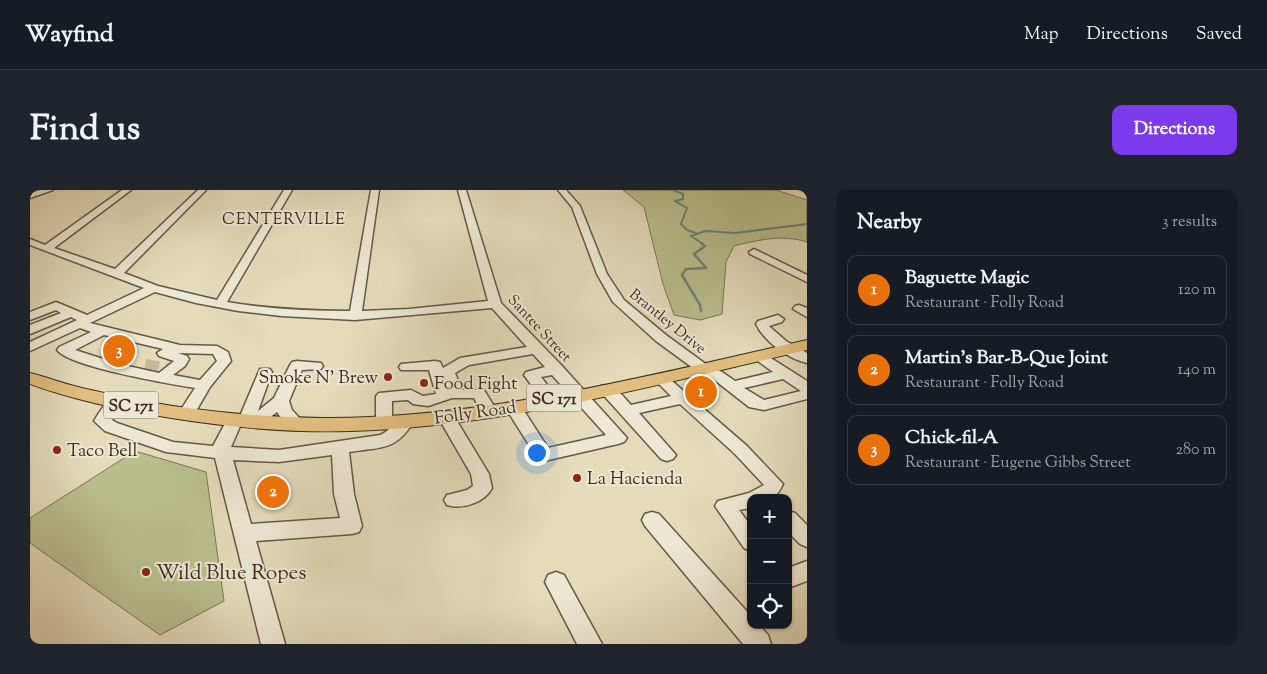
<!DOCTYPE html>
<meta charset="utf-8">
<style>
:root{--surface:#171b24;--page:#20242c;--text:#f1f3f6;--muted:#9ea1a6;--line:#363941;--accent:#7c3aed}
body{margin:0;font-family:"Sorts Mill Goudy",serif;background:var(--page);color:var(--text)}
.controls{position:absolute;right:15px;bottom:15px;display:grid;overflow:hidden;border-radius:10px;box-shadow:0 1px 4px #0004}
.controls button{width:45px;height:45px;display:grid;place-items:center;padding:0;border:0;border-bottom:1px solid var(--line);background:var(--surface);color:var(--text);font:25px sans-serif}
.you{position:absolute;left:506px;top:262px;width:18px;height:18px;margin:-12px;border:4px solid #fff;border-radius:50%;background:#1a73e8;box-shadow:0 0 0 8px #1a73e833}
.badge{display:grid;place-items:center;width:32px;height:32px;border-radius:50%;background:var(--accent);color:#fff;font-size:16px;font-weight:700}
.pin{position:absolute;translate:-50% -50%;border:2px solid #fff;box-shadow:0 1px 5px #0006}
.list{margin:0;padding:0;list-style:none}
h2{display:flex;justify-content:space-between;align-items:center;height:65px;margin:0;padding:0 20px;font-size:21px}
h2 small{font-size:16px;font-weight:400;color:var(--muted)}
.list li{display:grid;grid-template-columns:32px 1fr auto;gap:15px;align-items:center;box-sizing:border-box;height:70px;margin:0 10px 10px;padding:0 10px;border:1px solid var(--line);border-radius:10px}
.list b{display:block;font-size:19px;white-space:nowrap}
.list p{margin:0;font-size:16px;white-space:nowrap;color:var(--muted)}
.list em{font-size:16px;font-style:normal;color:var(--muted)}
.icon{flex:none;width:28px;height:28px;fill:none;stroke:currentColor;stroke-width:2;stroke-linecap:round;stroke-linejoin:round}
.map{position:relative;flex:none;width:777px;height:454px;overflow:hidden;border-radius:10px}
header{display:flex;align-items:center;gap:30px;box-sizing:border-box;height:70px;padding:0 25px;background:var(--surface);border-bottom:1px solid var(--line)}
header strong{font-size:24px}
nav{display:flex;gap:28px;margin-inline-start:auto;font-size:18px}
.intro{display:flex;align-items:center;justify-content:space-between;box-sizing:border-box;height:120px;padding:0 30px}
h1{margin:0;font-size:35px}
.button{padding:12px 22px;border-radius:10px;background:var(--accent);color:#fff;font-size:18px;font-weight:700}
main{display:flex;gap:30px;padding:0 30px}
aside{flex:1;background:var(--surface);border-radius:10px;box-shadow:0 1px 4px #0004}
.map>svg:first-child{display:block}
.green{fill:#b9be8d;stroke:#7a7556}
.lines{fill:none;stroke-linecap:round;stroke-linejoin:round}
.stream-far1{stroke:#71817a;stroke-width:2}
.stream{stroke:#71817a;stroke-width:2.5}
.minor-tunnel{stroke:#c2b89c;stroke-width:14;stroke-dasharray:14 7;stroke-linecap:butt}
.minor-casing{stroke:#645846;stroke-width:3}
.major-casing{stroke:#3a2c1f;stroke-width:2}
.minor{fill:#ede8d3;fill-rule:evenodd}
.major{fill:#e2be7e;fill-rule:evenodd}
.poi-dot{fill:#8f2418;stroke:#ede8d3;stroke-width:2}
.labels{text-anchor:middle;stroke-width:4;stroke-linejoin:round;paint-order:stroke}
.far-street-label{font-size:15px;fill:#3a2c1f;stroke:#ede8d3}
.far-neighbourhood-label{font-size:16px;letter-spacing:1px;fill:#3a2c1f;stroke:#ede8d3}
.shield{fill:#ede8d3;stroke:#706455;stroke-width:1}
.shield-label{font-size:16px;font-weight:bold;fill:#3a2c1f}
.poi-label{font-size:18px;fill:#3a2c1f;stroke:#ede8d3;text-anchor:start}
.street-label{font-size:18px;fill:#3a2c1f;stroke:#ede8d3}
.near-poi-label{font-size:21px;fill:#3a2c1f;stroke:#ede8d3;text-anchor:start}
</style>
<header>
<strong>Wayfind</strong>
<nav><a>Map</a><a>Directions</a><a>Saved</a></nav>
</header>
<div class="intro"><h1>Find us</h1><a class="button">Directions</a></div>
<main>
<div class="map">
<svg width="777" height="454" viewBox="0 0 777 454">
<rect width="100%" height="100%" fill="#e4dbbb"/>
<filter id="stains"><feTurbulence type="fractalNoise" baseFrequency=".004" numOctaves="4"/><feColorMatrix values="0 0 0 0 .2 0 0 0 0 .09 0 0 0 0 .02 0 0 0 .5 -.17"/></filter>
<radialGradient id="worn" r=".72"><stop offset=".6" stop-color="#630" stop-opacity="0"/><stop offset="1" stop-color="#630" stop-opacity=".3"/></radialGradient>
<path class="green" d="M593 0H746L777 10V52C752 44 728 50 704 56L696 72 692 124 670 130 644 125 633 94 614 17Z
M105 261 176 282 194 411 130 445 0 353V328Z"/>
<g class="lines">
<path class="stream-far1" d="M643 0 653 4V9L645 11 657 18 651 34 657 40 666 43
M673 54 661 46 675 41 705 43 777 34"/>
<path class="stream" d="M671 53 675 56 664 64 676 78 656 79 652 85 670 115 671 121"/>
<path class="minor-tunnel" d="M115 176 138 180"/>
<g class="minor-casing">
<path id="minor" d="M11 0H23L0 8V3Z
M92 0H101L24 58 85 79 168 0H176L94 83 128 96 187 110 254 0H262L197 112C238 119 279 121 320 121L341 0H349L332 121 379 119 458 111 428 0H436L471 113 532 176 597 248 594 252 588 254 514 271 508 269 475 217 477 213H489L518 258 576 245 522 185 511 187 528 209 526 212H514L494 185 496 182 515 177 503 164 439 175 425 183 432 200H454L467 221 465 225 459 226 453 225 444 208H422L398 216 383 214 378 210 362 211V232L360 236 354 237 348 236 346 232V206L349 203 381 200 393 206 406 204 399 180H371L369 177 371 174 405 171 410 172 413 178 430 168 497 157 462 118 325 130 251 126 208 121 166 113 125 102 60 133 150 155 187 156 198 162 201 171 180 197 162 228 156 229 150 228 148 224 165 198C140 194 40 177 27 160L29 157 61 142 50 138 0 161V152L47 130 41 127 0 144V135L31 123 26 120 0 130V122L26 112 57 125 114 98 0 55V49L15 55ZM74 145 133 159 127 163 129 166 144 171 129 183 89 174 45 160ZM148 163 183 164 187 171 170 190 143 185 155 176 159 169 157 166Z
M528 0H536L550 16 577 84 594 110 636 145 677 175 692 182 705 191 743 182 721 166 728 162 733 163 777 191V209L734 220 719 217 682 188 667 181 626 151 583 112 567 84 542 17ZM753 189 771 201 734 210 714 198Z
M724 59 777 85V92L720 64 719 62Z
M769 115 777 118V127L763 119 765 116Z
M748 125 754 129 752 132 739 136 740 137 756 151 777 163V173C758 169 734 151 726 134L728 131Z
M267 171 291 173 293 176 291 179 272 180 259 211 262 220 274 233 272 237C260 240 253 231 247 222 234 232 227 238 211 234L201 257 249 260 350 245C363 240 367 223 382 227L384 231C366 261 351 257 319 262L324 304 332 336 329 342 322 344 226 351 255 454H231L185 268 136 262 75 241 64 231C70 221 79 205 93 208L95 212 82 230 87 233 143 252 183 256 199 226H210L230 179H240L242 182 228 221 244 208 260 175 262 172ZM302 265 304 304 310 328 221 334 203 270 249 272Z
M630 184 635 185 717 256 753 294C745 312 739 308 721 308V318L709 320 721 336V361L714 358 685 316 688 311 719 303 734 295 705 264 650 214 609 223 646 265 643 269 637 271 631 269 568 199 571 196C584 192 593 207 601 215L641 206 623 188 625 185Z
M416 222 422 223 459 284 462 298C455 312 433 320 417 315L414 310 417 305 437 300 443 296 441 284 408 227 410 223Z
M758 321 765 323 777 335V357L770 354 758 342Z
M622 322 629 324 721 426V435H729L738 445 741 454H713L615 336 612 330 615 324Z
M777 371V391L758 398V378Z
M526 382 534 385 572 454H547L515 392 518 385Z"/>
</g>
<g class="major-casing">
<path id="major" d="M777 150V160C627 194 475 237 321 241 258 243 196 237 135 227 89 219 43 210 0 194V183C20 188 40 196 61 200 136 218 215 227 293 228 455 229 620 185 777 150Z"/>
</g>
<use href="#minor" class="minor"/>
<use href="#major" class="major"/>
</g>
<g class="poi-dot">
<circle cx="358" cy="187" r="5"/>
<circle cx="394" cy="193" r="5"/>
<circle cx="27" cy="260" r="5"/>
<circle cx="547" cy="288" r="5"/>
<circle cx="116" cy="382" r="5"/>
</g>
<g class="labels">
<g class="far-street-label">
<text transform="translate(638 131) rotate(39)" y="5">Brantley Drive</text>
<text transform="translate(510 138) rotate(47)" y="5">Santee Street</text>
</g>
<g class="far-neighbourhood-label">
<text x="254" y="34">CENTERVILLE</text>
</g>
<g class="shield">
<rect x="496.5" y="194.5" width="55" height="27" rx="4"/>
<rect x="73.5" y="201.5" width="55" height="27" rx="4"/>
</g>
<g class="shield-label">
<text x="524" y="214">SC 171</text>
<text x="101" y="221">SC 171</text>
</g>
<g class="poi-label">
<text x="348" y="193" text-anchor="end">Smoke N' Brew</text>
<text x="404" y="199">Food Fight</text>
<text x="37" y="266">Taco Bell</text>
<text x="557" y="294">La Hacienda</text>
</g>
<g class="street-label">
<text transform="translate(445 222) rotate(-8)" y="6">Folly Road</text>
</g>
<g class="near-poi-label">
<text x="126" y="389">Wild Blue Ropes</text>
</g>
</g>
<rect width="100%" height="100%" filter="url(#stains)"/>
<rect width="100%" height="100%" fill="url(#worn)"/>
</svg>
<div class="controls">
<button>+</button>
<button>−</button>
<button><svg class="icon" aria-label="locate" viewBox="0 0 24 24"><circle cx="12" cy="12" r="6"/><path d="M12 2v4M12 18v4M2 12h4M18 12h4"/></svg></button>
</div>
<div class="you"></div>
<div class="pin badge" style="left:671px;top:202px;background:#e8710a">1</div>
<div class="pin badge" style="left:243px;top:302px;background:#e8710a">2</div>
<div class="pin badge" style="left:89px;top:161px;background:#e8710a">3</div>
</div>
<aside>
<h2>Nearby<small>3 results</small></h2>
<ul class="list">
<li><span class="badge" style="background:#e8710a">1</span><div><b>Baguette Magic</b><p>Restaurant · Folly Road</p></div><em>120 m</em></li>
<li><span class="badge" style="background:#e8710a">2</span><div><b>Martin's Bar-B-Que Joint</b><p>Restaurant · Folly Road</p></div><em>140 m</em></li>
<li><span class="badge" style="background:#e8710a">3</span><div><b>Chick-fil-A</b><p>Restaurant · Eugene Gibbs Street</p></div><em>280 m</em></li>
</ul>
</aside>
</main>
